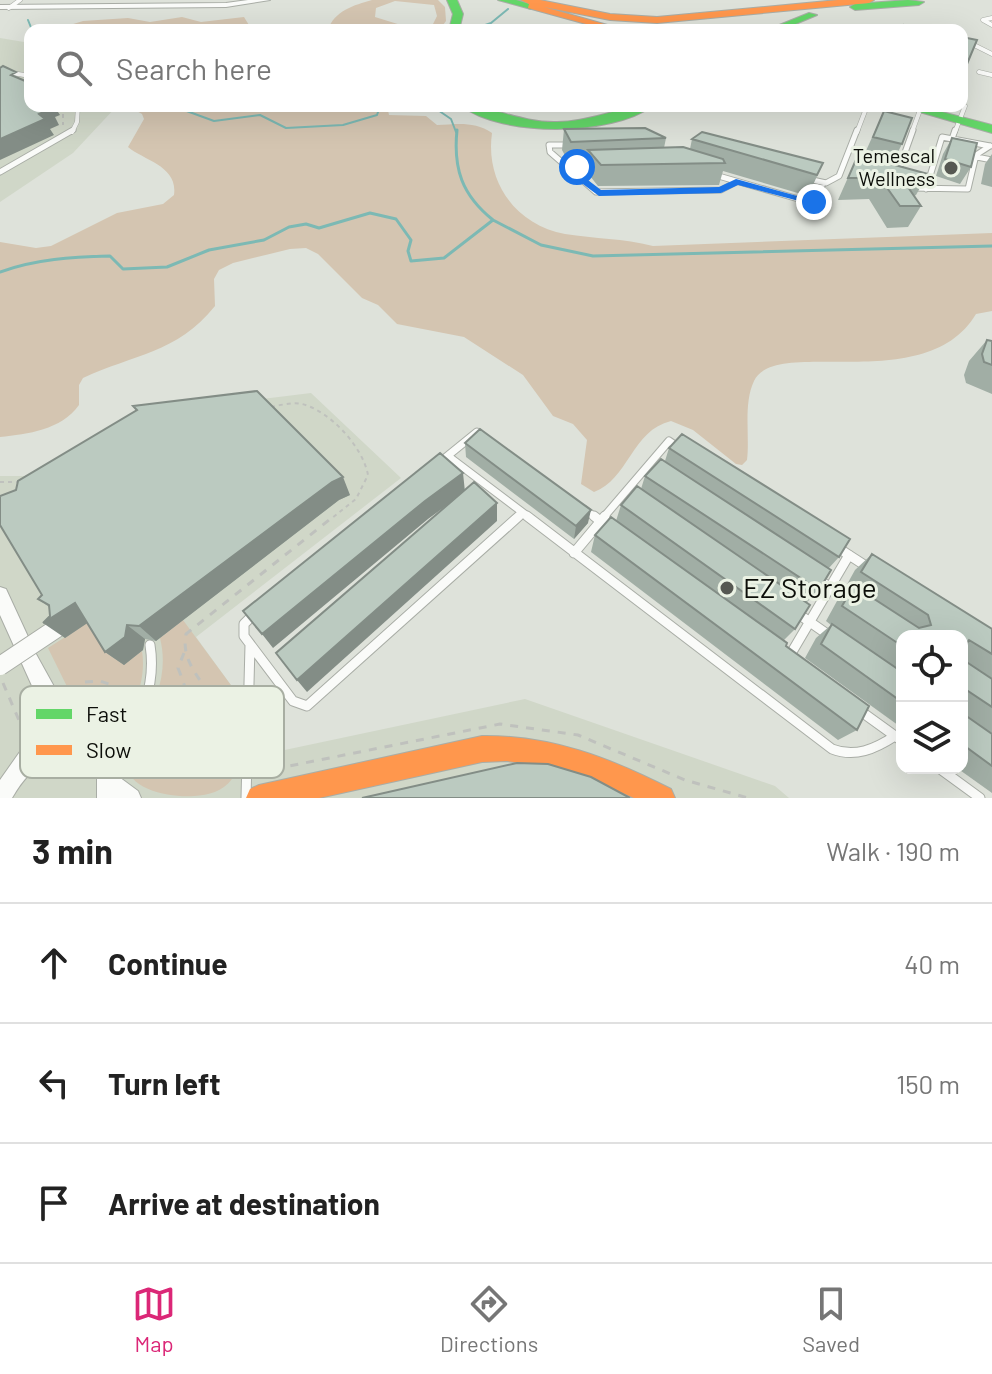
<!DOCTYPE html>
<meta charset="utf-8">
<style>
:root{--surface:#fff;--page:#f6f6f6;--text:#222;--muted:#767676;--line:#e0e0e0;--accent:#db2777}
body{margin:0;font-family:Barlow,sans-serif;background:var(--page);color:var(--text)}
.controls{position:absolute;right:24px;bottom:24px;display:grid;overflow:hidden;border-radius:16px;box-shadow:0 8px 32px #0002}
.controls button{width:72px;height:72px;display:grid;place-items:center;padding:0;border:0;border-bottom:2px solid var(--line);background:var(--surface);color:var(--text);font:40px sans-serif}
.stop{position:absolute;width:24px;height:24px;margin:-18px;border:6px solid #1a73e8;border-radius:50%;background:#fff}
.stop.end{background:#1a73e8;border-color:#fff;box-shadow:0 2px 8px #0008}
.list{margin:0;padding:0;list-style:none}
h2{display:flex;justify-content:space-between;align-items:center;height:104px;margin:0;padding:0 32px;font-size:34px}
h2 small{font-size:26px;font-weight:400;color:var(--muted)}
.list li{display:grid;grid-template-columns:52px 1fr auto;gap:24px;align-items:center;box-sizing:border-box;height:120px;padding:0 32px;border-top:2px solid var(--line)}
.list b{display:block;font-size:30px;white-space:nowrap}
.list em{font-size:26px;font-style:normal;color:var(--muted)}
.icon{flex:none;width:44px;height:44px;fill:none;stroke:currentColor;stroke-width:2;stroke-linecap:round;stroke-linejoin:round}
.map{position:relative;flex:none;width:992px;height:798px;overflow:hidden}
.search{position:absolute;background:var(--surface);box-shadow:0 8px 32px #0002;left:24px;right:24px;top:24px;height:88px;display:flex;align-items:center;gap:20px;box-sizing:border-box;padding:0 28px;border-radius:16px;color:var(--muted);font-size:30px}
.sheet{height:464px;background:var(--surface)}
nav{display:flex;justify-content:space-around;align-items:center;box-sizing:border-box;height:112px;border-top:2px solid var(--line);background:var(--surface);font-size:22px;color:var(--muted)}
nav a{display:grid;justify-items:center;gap:4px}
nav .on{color:var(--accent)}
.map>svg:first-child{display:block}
.built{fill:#d0d7c8}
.green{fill:#d4c5b1}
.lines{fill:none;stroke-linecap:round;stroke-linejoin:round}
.stream-far1{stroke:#7cb9b4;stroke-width:2}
.stream{stroke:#7cb9b4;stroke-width:3}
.lane-far3-casing{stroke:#a9ada6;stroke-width:5}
.lane-far2-casing{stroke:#a9ada6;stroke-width:7}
.lane-far1-casing{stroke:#a9ada6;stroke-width:9}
.lane-casing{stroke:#a9ada6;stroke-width:11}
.street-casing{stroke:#a9ada6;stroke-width:2}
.fast-casing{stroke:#a9ada6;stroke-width:2}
.slow-casing{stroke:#a9ada6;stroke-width:2}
.path-far1{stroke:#bfc1bd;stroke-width:2;stroke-dasharray:4 4;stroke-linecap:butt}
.path{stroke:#bfc1bd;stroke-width:3;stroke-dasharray:8 8;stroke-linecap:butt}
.lane-far3{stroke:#fafbf9;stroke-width:4}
.lane-far2{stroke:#fafbf9;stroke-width:5}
.lane-far1{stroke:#fafbf9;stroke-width:7}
.lane{stroke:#fafbf9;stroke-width:9}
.street{fill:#fafbf9;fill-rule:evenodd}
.fast{fill:#63d668;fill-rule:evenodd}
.slow{fill:#ff974d;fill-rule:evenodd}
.street-bridge-casing{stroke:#a9ada6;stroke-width:20;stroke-linecap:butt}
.street-bridge{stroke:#fafbf9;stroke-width:18}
.wall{fill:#a1aea5}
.shaded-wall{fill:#838d86}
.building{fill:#bbcac0;stroke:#838d86;stroke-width:2}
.route{fill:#1a73e8}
.poi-dot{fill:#565852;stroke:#ebf2e4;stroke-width:3}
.labels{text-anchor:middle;stroke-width:6;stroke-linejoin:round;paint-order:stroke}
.far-poi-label{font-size:20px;fill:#0c0e09;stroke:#ebf2e4;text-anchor:end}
.near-poi-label{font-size:28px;fill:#0c0e09;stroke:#ebf2e4;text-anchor:start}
.key{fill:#ebf2e4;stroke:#a8aea2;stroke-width:2}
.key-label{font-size:22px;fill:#0c0e09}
</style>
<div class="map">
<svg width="992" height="798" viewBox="0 0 992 798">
<rect width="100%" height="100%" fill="#dee2da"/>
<path class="built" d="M0 38 30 43V106H117L73 153 0 202Z
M311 393 401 478 196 637 236 692 233 761 525 699 775 786 789 798H0V476H28L139 414Z"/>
<path class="green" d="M372 0H438L445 7 446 21 440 29 431 28 437 16 434 5 395 1 376 8 375 17 417 30H328C334 11 354 5 372 0Z
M182 17 201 22 244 17 252 30 57 29 83 21 128 18 150 22Z
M128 106H387L389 115 426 116 437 125C457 124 475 121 492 133 485 182 516 225 565 234 595 239 623 238 653 246L992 233V311L976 314C926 398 775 335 754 381 743 404 750 436 747 460L742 465 736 464 693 430 671 421C632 430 628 480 594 492L581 484 587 440 573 424 553 416 523 375 464 337 397 324 378 305 362 298 318 254 306 248 290 249 233 263 219 270 214 279 215 306C176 354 134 354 83 378L79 385V405C61 430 28 434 0 437V242L36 248 51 246 117 213 163 204 174 195C178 166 145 161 128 147L144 119 142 114Z
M95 618 124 664 142 651C147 681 133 722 102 733L82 717 48 648Z
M183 620 236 692 232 779C222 792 209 795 194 796 169 798 118 789 127 753 130 743 137 735 142 726 158 698 168 670 160 638Z"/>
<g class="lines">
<path class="stream-far1" d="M28 20 32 30
M471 30 491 23 508 9
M173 106 214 121 260 115 286 128 343 125 377 115 380 106
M432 106 451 119 456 132"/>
<path class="stream" d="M493 220 541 245 593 256 992 246
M0 272C36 259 72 257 110 256L123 269 167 267 209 250 264 240 289 227 306 224 319 228 370 213 396 219 411 240 408 251 411 261 444 258 493 220C462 195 453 169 457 130"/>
<g class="lane-far3-casing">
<path id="lane-far3" d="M9 8 20 0
M992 18 983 20 992 25
M864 30H897
M962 39 992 54
M0 71 30 76
M979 72 992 75
M72 132 77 122 78 106
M857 132 867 106
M912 132 920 110
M955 132 965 106 962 105"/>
</g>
<g class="lane-far2-casing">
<path id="lane-far2" d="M953 136 955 130
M570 145H549L550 152 596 192 721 190 736 182
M972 156 992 160
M568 170 594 166
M0 172 73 130
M898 172 913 130
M715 175 809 202 817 200 823 183
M808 179 826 183 839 176 857 130
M911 188 968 189 976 155 990 146
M926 189 942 137 990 146"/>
</g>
<g class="lane-far1-casing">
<path id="lane-far1" d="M448 456 530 518
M440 462 477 432 480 434
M584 509 596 518
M517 518 523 513
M603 518 669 441 679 448"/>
</g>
<g class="lane-casing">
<path id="lane" d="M527 516 832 749C855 758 875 749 895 736
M594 516 609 528
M835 546 869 568
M574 553 605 516
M816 578 849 600
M797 613 830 636
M254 614 244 624V636L293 701 307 706 519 516
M789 657 849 555
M859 710 902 741
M92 747 118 730 144 699
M939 768 980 798
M112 773C133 731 158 694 150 645
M246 798 250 645"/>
</g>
<g class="street-casing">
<path id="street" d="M248 0H270L226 7 0 9V5L226 3Z
M0 587 6 589 36 654 62 701 76 722 108 750 119 777 138 791 141 798H97V770L86 756C47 757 32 764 12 798H0V780L31 736 34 727 33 688 0 615ZM53 722 63 736 49 741Z"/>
</g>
<g class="fast-casing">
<path id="fast" d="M447 0H457L463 14 459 30H449L453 14Z
M498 0H516L536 6 531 9Z
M908 0 924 2 919 5 855 10 850 7 855 4Z
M809 13 817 15 781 30H767Z
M521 27H582L587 30H516Z
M462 106C492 106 520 122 554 122 588 123 619 106 652 106 613 136 501 137 462 106Z
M899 106H919L992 125V133Z"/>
</g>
<g class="slow-casing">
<path id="slow" d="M521 0H540L610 14 657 17 838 0H874L869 3 657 23 610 20 544 7 625 30H608L528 8 529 4Z
M482 736C551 735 610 758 671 789L675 798H634L596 781 553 767 507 761 482 762 319 798H246L250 789 259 785Z"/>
</g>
<path class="path-far1" d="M63 106V125
M271 407C281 405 292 402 302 404 330 411 363 447 368 475L356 499 332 518
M0 482H21"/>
<path class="path" d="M184 653 178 668C193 706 200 737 200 778
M85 682 100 681 129 691 122 706
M3 683 24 732
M184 699 205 691
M159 710 175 743V775
M150 749 215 712
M259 772 500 724 578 735 685 780 748 798
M233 775 222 776C223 754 223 729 215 707 206 681 180 665 186 634L334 516"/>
<use href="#lane-far3" class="lane-far3"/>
<use href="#lane-far2" class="lane-far2"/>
<use href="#lane-far1" class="lane-far1"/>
<use href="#lane" class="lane"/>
<use href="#street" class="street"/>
<use href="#fast" class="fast"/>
<use href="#slow" class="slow"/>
<g class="street-bridge-casing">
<path id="street-bridge" d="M0 666 60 626"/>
</g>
<use href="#street-bridge" class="street-bridge"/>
</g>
<path class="wall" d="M884 111 902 144 894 160 865 153Z
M564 129 666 138 664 148 690 149 692 139 823 163 808 196 723 171 719 185 598 186 586 171 587 162 569 163 562 150Z
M952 138 971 167 960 184 936 176 943 154Z
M992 154V187L981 184 985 164Z
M858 155 928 174 916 195 914 196 921 206 908 227 887 228 869 199 838 200Z
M987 340 992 341V394L966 383 964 375 969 361Z
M133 406 350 495 339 500 156 641 145 639 143 650 124 665 105 652 87 623 65 638 50 616 49 607 38 599 42 595 16 490 136 411Z
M465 443 588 523 574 539 466 457Z
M669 448 839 557 828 569 819 590 806 603 795 629 784 640 786 646 857 730 838 740 591 552 595 535 616 521 621 505 641 489 645 476 665 461Z
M872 554 992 629V793L957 768H962V636H902V728L805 658 816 638 831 625 826 621 837 601 848 591 845 588 855 570Z"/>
<path class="shaded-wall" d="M44 106H58L59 108 56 109 60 115 55 117 59 125 50 129 54 135 0 160V139Z
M463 473 465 492 428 519 273 648 262 634 425 501Z
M343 477 350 495 339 500 156 641 139 626 332 482Z
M497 503V521L307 692 297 680Z
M591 510 588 523 574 539 576 526Z
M75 603 95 618 65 638 43 623Z
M127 625 145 639 143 650 124 665 105 652Z"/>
<path class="building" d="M904 25 925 30H901Z
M962 37 977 40 962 76Z
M3 66 16 72 11 75 30 83V106H46L50 109 39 114 45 119 0 139V68Z
M884 111 912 118 902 144 873 137Z
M645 128 666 138 571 142 564 129Z
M702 132 823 163 817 175 692 139Z
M952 138 977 143 971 167 945 159Z
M683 147 723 159 725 163 601 165 588 150Z
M858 155 928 174 901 177 921 206H900L880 178H848Z
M987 340 992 341V365L984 362 982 354Z
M257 391 343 477 332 482 139 626 127 625 125 637 105 652 75 603 43 623 50 616 49 605 38 599 42 595 0 525V496L16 490 18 481 137 410 133 406Z
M480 429 591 510 576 526 465 443Z
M682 434 850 539 839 557 669 448Z
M440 453 463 473 425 501 262 634 243 611Z
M661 459 831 570 819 590 645 476Z
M474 482 497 503 297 680 276 653Z
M637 486 810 605 795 629 621 505Z
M611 517 787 643 786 646 869 706 857 730 595 535Z
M872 554 992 629V654L969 640 962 651V636H902V646L842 606 854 586 919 628 931 625 928 615 861 572Z
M832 624 902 672V702L821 644Z
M962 659 992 679V707L962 687Z
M962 713 992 734V766L962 744Z
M517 763 548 764 591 777 630 798H362Z"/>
<path class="route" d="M577 164 582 167 576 171 601 190 719 187 736 179 819 202 814 205 738 185 721 193 599 196 564 170Z"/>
<g class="poi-dot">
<circle cx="951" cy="168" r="8"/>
<circle cx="727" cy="588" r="8"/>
</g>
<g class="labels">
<g class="far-poi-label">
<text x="935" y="163">Temescal<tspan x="935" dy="23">Wellness</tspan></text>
</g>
<g class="near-poi-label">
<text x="743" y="598">EZ Storage</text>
</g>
</g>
<rect x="20" y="686" width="264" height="92" rx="12" class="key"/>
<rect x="36" y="709" width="36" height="10" fill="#63d668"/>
<rect x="36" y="745" width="36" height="10" fill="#ff974d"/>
<g class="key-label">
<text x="86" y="722">Fast</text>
<text x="86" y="758">Slow</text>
</g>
</svg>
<div class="controls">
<button><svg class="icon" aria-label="locate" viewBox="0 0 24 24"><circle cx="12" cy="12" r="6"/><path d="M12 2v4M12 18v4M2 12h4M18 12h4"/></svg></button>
<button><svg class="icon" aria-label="layers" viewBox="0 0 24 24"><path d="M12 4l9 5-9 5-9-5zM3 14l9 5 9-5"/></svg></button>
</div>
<div class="stop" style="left:577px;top:167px"></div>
<div class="stop end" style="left:814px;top:202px"></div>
<div class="search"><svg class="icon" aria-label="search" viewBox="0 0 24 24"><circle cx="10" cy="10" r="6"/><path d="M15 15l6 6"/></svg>Search here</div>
</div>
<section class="sheet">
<h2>3 min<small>Walk · 190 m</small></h2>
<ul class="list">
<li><svg class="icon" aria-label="ahead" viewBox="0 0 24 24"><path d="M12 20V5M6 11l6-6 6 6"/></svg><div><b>Continue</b></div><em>40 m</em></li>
<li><svg class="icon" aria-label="left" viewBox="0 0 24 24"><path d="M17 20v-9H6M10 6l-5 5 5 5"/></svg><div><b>Turn left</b></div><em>150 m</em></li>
<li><svg class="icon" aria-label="arrive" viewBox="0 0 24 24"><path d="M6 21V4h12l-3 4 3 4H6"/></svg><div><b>Arrive at destination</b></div></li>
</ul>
</section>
<nav>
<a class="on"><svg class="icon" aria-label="map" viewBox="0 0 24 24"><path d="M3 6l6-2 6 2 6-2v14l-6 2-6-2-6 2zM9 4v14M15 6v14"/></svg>Map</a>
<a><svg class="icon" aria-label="directions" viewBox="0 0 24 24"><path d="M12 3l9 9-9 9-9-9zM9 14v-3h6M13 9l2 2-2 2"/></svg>Directions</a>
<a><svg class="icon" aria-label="saved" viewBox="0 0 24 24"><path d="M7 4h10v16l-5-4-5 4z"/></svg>Saved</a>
</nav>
